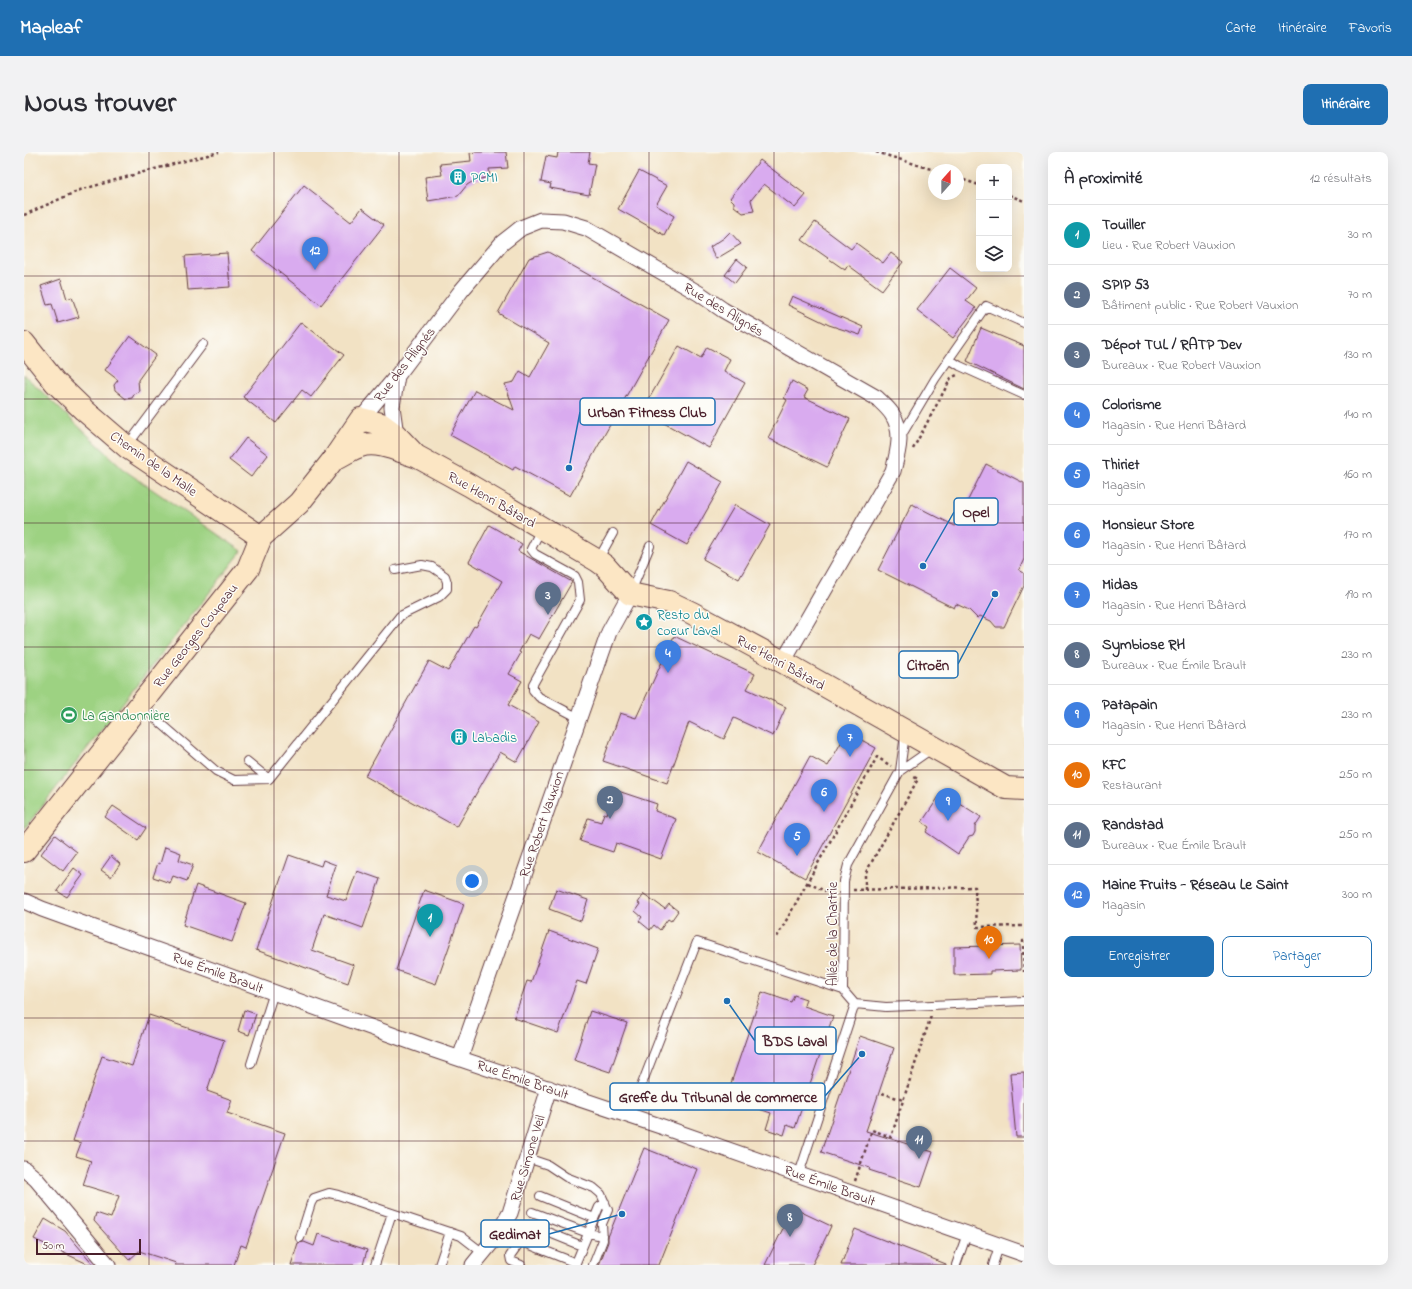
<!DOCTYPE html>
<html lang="fr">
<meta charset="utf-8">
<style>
:root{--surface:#fff;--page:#f2f2f3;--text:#2b2b33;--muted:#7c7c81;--line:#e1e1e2;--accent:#1f6fb2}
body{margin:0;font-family:"Indie Flower",sans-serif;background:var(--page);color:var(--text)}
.controls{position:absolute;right:12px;top:12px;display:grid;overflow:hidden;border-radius:8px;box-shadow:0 4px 16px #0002}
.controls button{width:36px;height:36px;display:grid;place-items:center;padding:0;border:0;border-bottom:1px solid var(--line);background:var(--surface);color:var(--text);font:20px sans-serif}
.compass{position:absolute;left:904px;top:12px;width:36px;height:36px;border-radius:50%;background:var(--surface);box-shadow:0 4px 16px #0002;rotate:21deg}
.scale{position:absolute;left:12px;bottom:10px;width:105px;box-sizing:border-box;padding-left:4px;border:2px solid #4a1f2b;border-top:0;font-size:11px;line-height:14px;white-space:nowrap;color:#4a1f2b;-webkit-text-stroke:3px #fdfcf7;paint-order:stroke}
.you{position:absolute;left:448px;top:729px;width:14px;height:14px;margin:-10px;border:3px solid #fff;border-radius:50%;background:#1a73e8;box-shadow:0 0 0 6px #1a73e833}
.badge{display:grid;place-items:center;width:26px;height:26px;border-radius:50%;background:var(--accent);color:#fff;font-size:13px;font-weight:700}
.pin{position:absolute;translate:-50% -33px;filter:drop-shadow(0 1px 2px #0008)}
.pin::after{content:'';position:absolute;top:21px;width:14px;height:12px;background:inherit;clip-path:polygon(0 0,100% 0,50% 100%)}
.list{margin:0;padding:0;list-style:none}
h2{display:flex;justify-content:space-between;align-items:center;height:52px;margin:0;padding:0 16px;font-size:17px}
h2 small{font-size:13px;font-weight:400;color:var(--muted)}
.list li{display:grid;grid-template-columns:26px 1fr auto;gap:12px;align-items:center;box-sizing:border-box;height:60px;padding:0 16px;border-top:1px solid var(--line)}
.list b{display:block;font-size:15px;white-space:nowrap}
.list p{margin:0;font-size:13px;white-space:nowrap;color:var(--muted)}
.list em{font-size:13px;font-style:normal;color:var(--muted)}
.actions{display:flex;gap:8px;padding:12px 16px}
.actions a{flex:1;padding:9px 0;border:1px solid var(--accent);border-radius:8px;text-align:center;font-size:14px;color:var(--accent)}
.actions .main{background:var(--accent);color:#fff}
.icon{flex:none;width:22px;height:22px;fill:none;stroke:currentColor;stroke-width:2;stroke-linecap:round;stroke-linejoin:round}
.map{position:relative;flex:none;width:1000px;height:1113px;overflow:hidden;border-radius:8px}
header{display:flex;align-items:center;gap:24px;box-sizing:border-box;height:56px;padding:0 20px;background:var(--accent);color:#fff}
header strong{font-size:19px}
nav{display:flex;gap:22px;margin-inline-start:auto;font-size:14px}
.intro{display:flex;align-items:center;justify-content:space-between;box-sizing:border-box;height:96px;padding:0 24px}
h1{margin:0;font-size:28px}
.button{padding:10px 18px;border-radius:8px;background:var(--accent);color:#fff;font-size:14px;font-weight:700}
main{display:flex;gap:24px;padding:0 24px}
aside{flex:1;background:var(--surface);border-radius:8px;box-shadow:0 4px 16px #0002}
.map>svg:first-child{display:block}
.green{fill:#9dd282;stroke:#747856}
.building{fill:#d9abef}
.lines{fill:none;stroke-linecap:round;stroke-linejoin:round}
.lane-casing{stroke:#633c42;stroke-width:10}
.street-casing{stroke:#633c42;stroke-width:17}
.secondary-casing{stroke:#633c42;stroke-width:24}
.path{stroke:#633c42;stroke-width:2.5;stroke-dasharray:3 3;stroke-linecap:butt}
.lane{stroke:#fff;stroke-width:8}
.street{stroke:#fff;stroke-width:15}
.secondary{stroke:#fce6c4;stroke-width:22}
.grid{fill:none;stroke:#4a1f2b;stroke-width:1;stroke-opacity:0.55}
.labels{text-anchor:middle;stroke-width:3;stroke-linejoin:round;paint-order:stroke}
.culture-label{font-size:14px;fill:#0d838f;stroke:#fdfcf7;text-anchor:start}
.street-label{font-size:14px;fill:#4a1f2b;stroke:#fdfcf7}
.leisure-label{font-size:14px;fill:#27864d;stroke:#fdfcf7;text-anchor:start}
.leader{fill:none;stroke:#1f6fb2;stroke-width:1.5}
.callout-dot{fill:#1f6fb2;stroke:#fdfcf7;stroke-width:1.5}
.callout{fill:#fdfcf7;stroke:#1f6fb2;stroke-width:1.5}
.callout-label{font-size:15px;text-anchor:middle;font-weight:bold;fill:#4a1f2b}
</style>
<header>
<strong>Mapleaf</strong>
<nav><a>Carte</a><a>Itinéraire</a><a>Favoris</a></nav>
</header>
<div class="intro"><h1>Nous trouver</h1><a class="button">Itinéraire</a></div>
<main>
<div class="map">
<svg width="1000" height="1113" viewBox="0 0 1000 1113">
<rect width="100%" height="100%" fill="#fdfcf7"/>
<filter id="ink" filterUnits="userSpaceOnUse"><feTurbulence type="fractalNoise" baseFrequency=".025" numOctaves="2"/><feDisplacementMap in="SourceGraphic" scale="8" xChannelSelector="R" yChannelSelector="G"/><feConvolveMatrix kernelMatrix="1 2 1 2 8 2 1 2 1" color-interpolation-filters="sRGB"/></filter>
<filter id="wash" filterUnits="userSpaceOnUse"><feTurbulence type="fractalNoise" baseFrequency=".012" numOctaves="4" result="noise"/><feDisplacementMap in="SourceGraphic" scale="16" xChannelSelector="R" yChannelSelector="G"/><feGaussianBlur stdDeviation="0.9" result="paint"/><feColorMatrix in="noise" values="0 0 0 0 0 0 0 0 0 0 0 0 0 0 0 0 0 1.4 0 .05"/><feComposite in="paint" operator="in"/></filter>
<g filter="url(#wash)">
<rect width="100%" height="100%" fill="#f2e2c4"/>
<path class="green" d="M0 223 103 320 218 399 0 677Z"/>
<g id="blocks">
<path class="building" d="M452 0H482L484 16 465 17 466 25 451 28 443 33 434 44 404 49 401 25 418 23 416 12 447 9 446 1Z
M534 0H566L564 11 571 12 565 43 526 36 527 32 517 30 522 4 533 6Z
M736 8 782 43 771 56 740 32 727 48 730 59 719 61 710 54V50L706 46Z
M615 19 643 34 632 53 650 64 640 83 594 57Z
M280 33 327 70 338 56 360 73 297 153 228 99Z
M791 70 827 97 832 91 859 111 867 101 879 110 858 138 824 113 821 118 778 88Z
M706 80 717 92 692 107 686 95 700 86Z
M524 100 645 168 546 344 491 314 489 318 426 283 451 238 490 258 481 232 490 230 496 219 506 225 525 191 474 161 505 106Z
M203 101 206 135 164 138 161 104Z
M713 107 723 115 711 131 701 123Z
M926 116 952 136 942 149 952 156 929 186 893 158Z
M37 127 43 147 48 145 55 165 34 171 28 152 23 153 17 134Z
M768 144 839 175 836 183 805 173 764 153Z
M277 170 320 203 287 245 278 238 252 271 219 245Z
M957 176 1000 194V237L943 209Z
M106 184 132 203 114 228 115 240 111 241 108 246 102 247 91 238 90 233 94 228 81 218Z
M655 194 677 206 683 195 706 207 700 219 721 231 685 296 618 259Z
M768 229 784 238 780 245 826 267 803 315 744 286 763 248 760 246Z
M222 286 244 303 227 325 205 308Z
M662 309 699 330 663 393 627 373Z
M962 312 1000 331V407L995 418 1000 421V434L980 475H972L967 469 956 464 953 466 945 458 932 452 930 456 854 418 888 352 931 374Z
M711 353 746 373 715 427 679 407Z
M465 373 498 392 494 399 548 430 515 487 505 482 495 500 497 501 485 522 498 529 484 553 515 570 493 610 476 600 433 675 341 624 405 509 424 519 450 474 452 475 478 429 445 410Z
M650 484 731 522 723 537 762 555 749 584 710 566 700 587 665 570 643 631 579 609 596 561 612 566Z
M823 580 852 596 781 726 734 700 786 604 804 614Z
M591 638 633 652 631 659 652 667 637 707 592 691 589 700 556 689 564 666 577 670 580 661 583 662Z
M918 640 957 665 951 674V680L949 684 945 685 934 702 902 680 905 675 898 670Z
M89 654 122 676 114 688 81 665Z
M31 683 53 700 39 719 17 702Z
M141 695 157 701 155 708 169 713 163 729 149 724 146 731 129 725 134 711 136 712Z
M265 703 297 714 299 708 312 713 302 743 322 749 333 719 356 727 339 776 300 762 288 798 330 813 324 831 232 798Z
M87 704 96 712 87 725 77 718Z
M50 716 59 723 43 745 33 739Z
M172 733 222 751 208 790 159 773Z
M532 737 564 748 557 769 525 757Z
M400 738 440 752 412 832 372 818Z
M620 742 641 757 645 752 654 759 647 769 644 767 636 778 630 773 626 778 615 769 618 765 611 759 616 752 614 751Z
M525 779 574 797 562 832 553 829 534 881 490 866 503 829 507 830Z
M996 793 997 818 966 819V822L930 823V795Z
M738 840 767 850 770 843 782 847 780 854 809 864 771 976 763 973 760 983 742 977 747 961 702 946Z
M220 858 232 862 225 883 214 879Z
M566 859 603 871 586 920 550 908Z
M125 863 200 888 183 939 208 948 203 961 261 981 222 1095 217 1093 210 1113H151L152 1111 115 1099 105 1108 70 1069 72 1061 87 1066 95 1044 59 1033 67 1009 52 1004 57 991 49 989 78 904 108 914Z
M836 884 870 896 842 979 909 1000 897 1035 845 1018 846 1016 797 1000Z
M1000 920V985H992L986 921Z
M620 996 673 1017 635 1113H575L584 1090V1085Z
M769 1056 807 1074 802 1085 788 1113H741Z
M21 1067 41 1079 70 1113H66L10 1087Z
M831 1077 922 1112V1113H817Z
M294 1082 343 1098 339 1113H267L274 1091 280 1090 290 1094Z"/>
</g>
</g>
<g filter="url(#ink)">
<use href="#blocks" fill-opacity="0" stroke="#633c42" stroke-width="1"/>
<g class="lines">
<g class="lane-casing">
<path id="lane" d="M925 207 936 214 1000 243
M876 286 911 227 962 154 1000 171
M103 294 179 192
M517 377 507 397 511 402 551 424 554 430 556 448 509 532V538L515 545 555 566
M574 408 589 381
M607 440 626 394
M116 553 192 619 210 628 245 627 376 464 415 445 423 437V430L421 424 408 415 398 413 371 418
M909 596 876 619 824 713 820 729 819 838 831 852 862 855 1000 849
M223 609 245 627
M876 619 881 582
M227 912 250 840
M606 963 673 790 819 838
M503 1006 524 1013 542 1025 570 1036 577 1042 584 1058 578 1072 579 1088 569 1113
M775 1022 831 852
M516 1044 570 1066
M508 1060 564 1081 579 1084
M276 1086 287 1051 290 1046 305 1041 314 1043 437 1084 459 1101
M496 1089 552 1111
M351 1113 368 1061
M415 1113 426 1080
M497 1113 487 1109 486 1104 506 1076 511 1075 558 1094
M551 1113 575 1055 581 1050
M932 1113 943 1082
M969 1113 975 1094"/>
</g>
<g class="street-casing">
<path id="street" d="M337 267 373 224 437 139 478 91 497 76 517 68 539 69 562 76 676 142 699 158 853 246C858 251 864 256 868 262 880 280 874 300 869 319L759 510
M372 283 368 255 373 224
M0 749 18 757 410 898 639 975 1000 1102
M436 906 585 480 606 442
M0 1017 12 1027 84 1113
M449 1113 472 1085 486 1061 525 936"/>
</g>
<g class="secondary-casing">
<path id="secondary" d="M0 191 31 230 60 258 103 295 237 385
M310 307C319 303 327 297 336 294 353 288 375 299 391 304
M0 699 224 417 237 385 275 351 309 308 337 267 357 272 372 283 392 304 445 333 574 409 581 414 606 442 645 450 668 461 759 510 982 636 1000 637"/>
</g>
<path class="path" d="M852 0 910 18
M934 26 955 33
M985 43 1000 49
M0 63 56 38 127 18 195 0
M889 297 927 226 933 223
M784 731 801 739 810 738
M829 738 951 735 953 775 1000 774
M841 738V722L894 627 888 624
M753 785 853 605 867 614
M1000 789H999L1000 820
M858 941 879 948
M831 1029 848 978 867 985 907 864"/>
<use href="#lane" class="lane"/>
<use href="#street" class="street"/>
<use href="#secondary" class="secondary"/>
</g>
</g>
<path class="grid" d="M125 0V1113M250 0V1113M375 0V1113M500 0V1113M625 0V1113M750 0V1113M875 0V1113M0 124H1000M0 247H1000M0 371H1000M0 495H1000M0 618H1000M0 742H1000M0 866H1000M0 989H1000"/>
<defs>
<g id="building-disc" transform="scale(0.9)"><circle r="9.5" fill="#0f9aa8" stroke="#fdfcf7"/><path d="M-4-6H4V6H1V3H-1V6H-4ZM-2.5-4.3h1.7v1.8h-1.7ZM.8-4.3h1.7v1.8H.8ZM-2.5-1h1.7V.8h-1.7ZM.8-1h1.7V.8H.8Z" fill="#fff"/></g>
<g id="sight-disc" transform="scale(0.9)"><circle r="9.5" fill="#0f9aa8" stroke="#fdfcf7"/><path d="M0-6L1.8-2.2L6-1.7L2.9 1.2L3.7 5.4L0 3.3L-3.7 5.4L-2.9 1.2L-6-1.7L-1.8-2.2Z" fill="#fff"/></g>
<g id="stadium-disc" transform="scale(0.9)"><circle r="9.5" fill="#2e9e5b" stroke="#fdfcf7"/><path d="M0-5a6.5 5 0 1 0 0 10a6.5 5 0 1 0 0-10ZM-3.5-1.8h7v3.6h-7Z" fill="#fff"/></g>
</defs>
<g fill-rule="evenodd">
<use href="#building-disc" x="434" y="25"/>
<use href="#sight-disc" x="620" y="470"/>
<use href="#stadium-disc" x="45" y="563"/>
<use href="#building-disc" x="435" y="585"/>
</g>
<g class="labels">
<g class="culture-label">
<text x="447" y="30">PCMI</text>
<text x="633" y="467">Resto du<tspan x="633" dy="16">coeur Laval</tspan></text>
<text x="448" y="590">Labadis</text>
</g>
<g class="street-label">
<text transform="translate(700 157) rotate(31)" y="5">Rue des Alignés</text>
<text transform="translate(380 212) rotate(-52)" y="5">Rue des Alignés</text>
<text transform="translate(130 311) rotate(35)" y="5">Chemin de la Malle</text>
<text transform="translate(468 347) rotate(30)" y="5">Rue Henri Bâtard</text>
<text transform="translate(171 483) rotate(-52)" y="5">Rue Georges Coupeau</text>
<text transform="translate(757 510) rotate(29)" y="5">Rue Henri Bâtard</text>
<text transform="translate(517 672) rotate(-71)" y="5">Rue Robert Vauxion</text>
<text transform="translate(808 782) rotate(-90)" y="5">Allée de la Chartrie</text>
<text transform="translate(194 820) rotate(20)" y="5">Rue Émile Brault</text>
<text transform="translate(499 927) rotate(19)" y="5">Rue Émile Brault</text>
<text transform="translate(503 1006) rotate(-73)" y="5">Rue Simone Veil</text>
<text transform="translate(806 1033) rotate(20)" y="5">Rue Émile Brault</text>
</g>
<g class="leisure-label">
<text x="58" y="568">La Gandonnière</text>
</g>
</g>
<path class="leader" d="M545 316L556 260M899 414L930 360M971 442L934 512M703 849L731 889M838 902L801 944M598 1062L525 1082"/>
<g class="callout-dot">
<circle cx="545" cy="316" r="4"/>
<circle cx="899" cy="414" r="4"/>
<circle cx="971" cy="442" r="4"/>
<circle cx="703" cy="849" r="4"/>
<circle cx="838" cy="902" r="4"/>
<circle cx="598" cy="1062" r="4"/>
</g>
<g class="callout">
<rect x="556" y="246" width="135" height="27" rx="4"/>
<rect x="930" y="346" width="44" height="27" rx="4"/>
<rect x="875" y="499" width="59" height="27" rx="4"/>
<rect x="731" y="875" width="81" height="27" rx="4"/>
<rect x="586" y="931" width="215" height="27" rx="4"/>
<rect x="457" y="1068" width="68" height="27" rx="4"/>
</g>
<g class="callout-label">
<text x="623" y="265">Urban Fitness Club</text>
<text x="952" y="365">Opel</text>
<text x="904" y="518">Citroën</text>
<text x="771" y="894">BDS Laval</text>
<text x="694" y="950">Greffe du Tribunal de commerce</text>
<text x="491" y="1087">Gedimat</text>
</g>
</svg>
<div class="controls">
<button>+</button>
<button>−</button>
<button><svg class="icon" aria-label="layers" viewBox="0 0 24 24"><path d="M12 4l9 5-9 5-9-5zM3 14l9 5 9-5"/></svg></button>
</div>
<svg class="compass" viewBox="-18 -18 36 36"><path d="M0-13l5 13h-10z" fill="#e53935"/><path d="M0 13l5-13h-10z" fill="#7c7c81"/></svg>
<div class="scale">50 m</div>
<div class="you"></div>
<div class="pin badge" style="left:406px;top:785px;background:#0f9aa8">1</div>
<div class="pin badge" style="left:586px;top:667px;background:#5c6f8a">2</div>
<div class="pin badge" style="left:524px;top:463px;background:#5c6f8a">3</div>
<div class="pin badge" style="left:644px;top:521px;background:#3f7fe0">4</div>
<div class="pin badge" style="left:773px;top:704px;background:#3f7fe0">5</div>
<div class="pin badge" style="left:800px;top:660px;background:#3f7fe0">6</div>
<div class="pin badge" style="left:826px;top:605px;background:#3f7fe0">7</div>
<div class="pin badge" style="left:766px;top:1085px;background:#5c6f8a">8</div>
<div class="pin badge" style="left:924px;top:669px;background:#3f7fe0">9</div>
<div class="pin badge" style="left:965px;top:807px;background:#e8710a">10</div>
<div class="pin badge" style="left:895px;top:1007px;background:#5c6f8a">11</div>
<div class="pin badge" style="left:291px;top:118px;background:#3f7fe0">12</div>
</div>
<aside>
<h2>À proximité<small>12 résultats</small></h2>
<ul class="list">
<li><span class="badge" style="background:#0f9aa8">1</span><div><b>Touiller</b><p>Lieu · Rue Robert Vauxion</p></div><em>30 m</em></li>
<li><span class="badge" style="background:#5c6f8a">2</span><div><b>SPIP 53</b><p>Bâtiment public · Rue Robert Vauxion</p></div><em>70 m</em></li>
<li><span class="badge" style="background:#5c6f8a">3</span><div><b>Dépot TUL / RATP Dev</b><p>Bureaux · Rue Robert Vauxion</p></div><em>130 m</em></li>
<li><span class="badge" style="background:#3f7fe0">4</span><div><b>Colorisme</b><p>Magasin · Rue Henri Bâtard</p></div><em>140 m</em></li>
<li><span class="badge" style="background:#3f7fe0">5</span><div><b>Thiriet</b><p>Magasin</p></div><em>160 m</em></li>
<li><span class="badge" style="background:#3f7fe0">6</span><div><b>Monsieur Store</b><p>Magasin · Rue Henri Bâtard</p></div><em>170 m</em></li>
<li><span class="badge" style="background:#3f7fe0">7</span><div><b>Midas</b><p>Magasin · Rue Henri Bâtard</p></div><em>190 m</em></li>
<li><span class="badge" style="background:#5c6f8a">8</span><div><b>Symbiose RH</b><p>Bureaux · Rue Émile Brault</p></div><em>230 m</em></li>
<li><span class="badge" style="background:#3f7fe0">9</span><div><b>Patapain</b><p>Magasin · Rue Henri Bâtard</p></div><em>230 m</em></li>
<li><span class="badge" style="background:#e8710a">10</span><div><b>KFC</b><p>Restaurant</p></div><em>250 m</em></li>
<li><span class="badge" style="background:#5c6f8a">11</span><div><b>Randstad</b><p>Bureaux · Rue Émile Brault</p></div><em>250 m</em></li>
<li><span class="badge" style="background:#3f7fe0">12</span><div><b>Maine Fruits - Réseau Le Saint</b><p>Magasin</p></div><em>300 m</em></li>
</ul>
<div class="actions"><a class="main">Enregistrer</a><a>Partager</a></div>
</aside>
</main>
